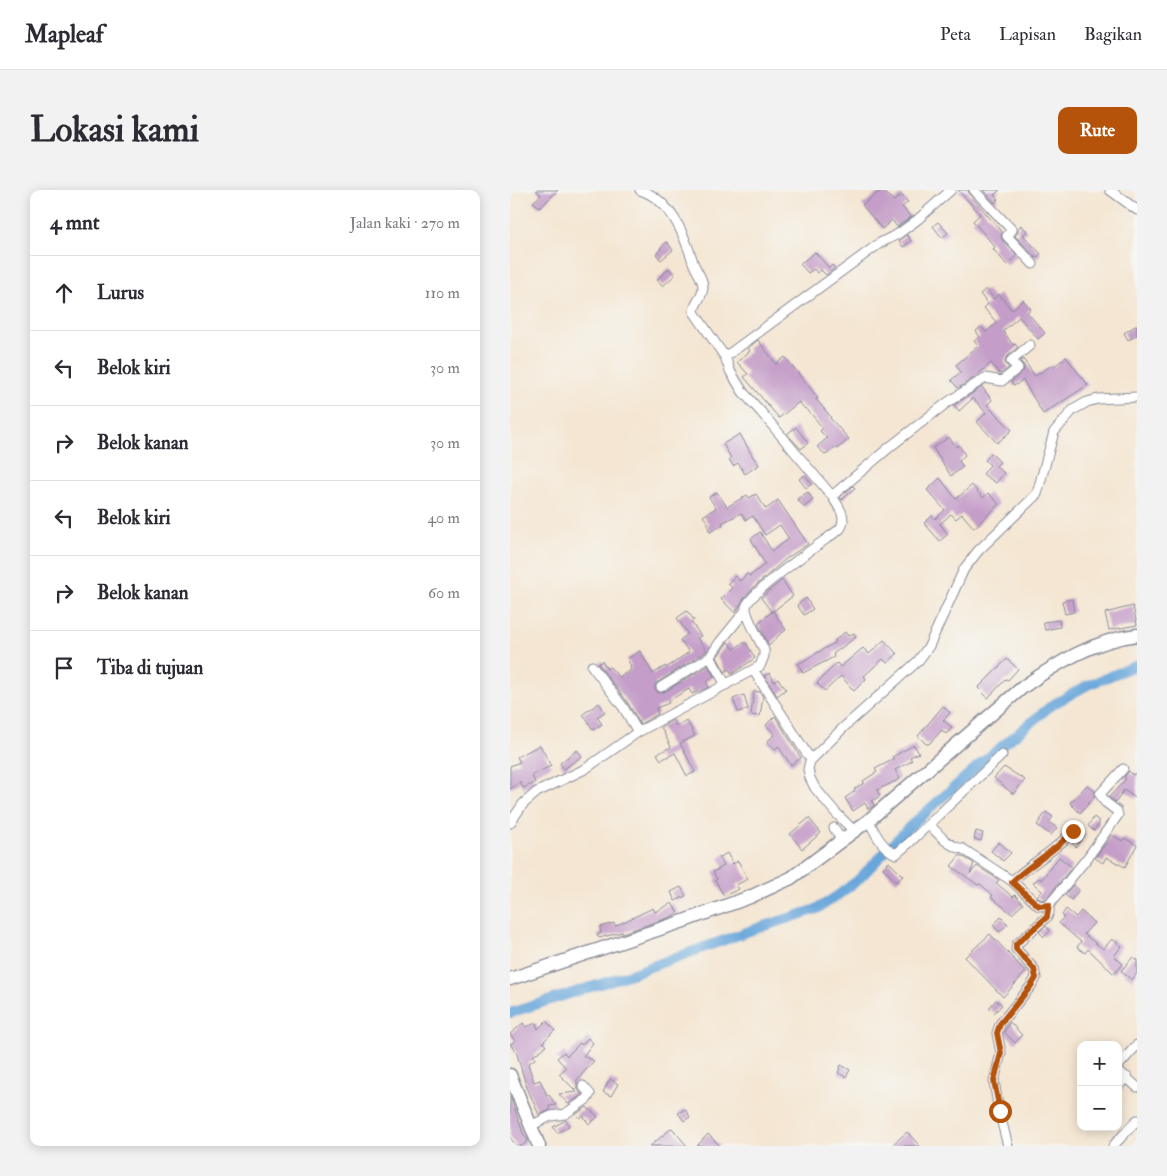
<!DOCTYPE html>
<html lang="id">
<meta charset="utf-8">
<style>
:root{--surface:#fff;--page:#f2f2f3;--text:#2b2b33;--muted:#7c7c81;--line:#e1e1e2;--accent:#b45309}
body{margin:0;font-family:"IM FELL Double Pica",serif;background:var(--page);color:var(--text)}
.controls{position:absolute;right:15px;bottom:15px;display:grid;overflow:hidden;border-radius:10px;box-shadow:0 2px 12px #0003}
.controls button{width:45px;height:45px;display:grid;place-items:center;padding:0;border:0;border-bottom:1px solid var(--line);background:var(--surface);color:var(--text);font:25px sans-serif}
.stop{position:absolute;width:15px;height:15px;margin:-11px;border:4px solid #b45309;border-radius:50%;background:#fff}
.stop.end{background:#b45309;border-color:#fff;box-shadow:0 1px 5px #0008}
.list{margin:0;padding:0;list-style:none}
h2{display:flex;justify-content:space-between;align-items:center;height:65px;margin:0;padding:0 20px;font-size:21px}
h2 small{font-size:16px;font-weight:400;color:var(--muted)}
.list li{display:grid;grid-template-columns:32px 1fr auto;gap:15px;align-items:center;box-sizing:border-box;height:75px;padding:0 20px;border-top:1px solid var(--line)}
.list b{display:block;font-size:19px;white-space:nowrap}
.list em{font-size:16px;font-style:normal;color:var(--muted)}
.icon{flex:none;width:28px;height:28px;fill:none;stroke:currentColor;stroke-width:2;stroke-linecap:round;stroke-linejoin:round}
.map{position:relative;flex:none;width:627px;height:956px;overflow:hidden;border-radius:10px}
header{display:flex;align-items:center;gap:30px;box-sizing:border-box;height:70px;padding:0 25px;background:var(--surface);border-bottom:1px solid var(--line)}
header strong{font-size:24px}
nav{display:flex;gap:28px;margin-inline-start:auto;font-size:18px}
.intro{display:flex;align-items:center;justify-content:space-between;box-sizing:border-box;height:120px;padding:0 30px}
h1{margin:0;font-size:35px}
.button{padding:12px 22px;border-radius:10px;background:var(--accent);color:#fff;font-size:18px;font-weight:700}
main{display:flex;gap:30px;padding:0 30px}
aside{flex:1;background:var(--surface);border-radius:10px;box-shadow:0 2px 12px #0003}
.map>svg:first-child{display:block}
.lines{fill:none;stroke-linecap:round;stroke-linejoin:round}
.canal{stroke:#68a6da;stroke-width:10}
.building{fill:#c49dc8}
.street-casing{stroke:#888a98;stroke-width:11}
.secondary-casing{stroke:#888a98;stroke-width:15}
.street{stroke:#fff;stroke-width:9}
.secondary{stroke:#fff;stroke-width:12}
.route{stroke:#b45309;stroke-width:6}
</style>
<header>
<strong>Mapleaf</strong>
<nav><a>Peta</a><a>Lapisan</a><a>Bagikan</a></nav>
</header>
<div class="intro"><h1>Lokasi kami</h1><a class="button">Rute</a></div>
<main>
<aside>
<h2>4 mnt<small>Jalan kaki · 270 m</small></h2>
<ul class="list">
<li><svg class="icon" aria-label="ahead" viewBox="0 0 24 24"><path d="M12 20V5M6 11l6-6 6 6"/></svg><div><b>Lurus</b></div><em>110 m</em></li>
<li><svg class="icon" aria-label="left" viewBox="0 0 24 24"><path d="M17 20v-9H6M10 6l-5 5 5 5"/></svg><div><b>Belok kiri</b></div><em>30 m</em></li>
<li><svg class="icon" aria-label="right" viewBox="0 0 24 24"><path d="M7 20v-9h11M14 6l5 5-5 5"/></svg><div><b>Belok kanan</b></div><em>30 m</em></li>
<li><svg class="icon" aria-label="left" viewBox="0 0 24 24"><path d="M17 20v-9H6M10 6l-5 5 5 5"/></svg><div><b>Belok kiri</b></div><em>40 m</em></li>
<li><svg class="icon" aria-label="right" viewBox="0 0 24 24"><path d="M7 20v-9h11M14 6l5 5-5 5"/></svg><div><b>Belok kanan</b></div><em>60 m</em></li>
<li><svg class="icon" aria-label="arrive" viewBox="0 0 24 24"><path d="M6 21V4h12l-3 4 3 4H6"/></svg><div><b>Tiba di tujuan</b></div></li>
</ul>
</aside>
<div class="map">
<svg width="627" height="956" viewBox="0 0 627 956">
<rect width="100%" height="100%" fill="#f6f6f2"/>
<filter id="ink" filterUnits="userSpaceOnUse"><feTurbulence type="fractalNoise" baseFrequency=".02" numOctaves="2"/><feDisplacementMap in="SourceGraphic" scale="10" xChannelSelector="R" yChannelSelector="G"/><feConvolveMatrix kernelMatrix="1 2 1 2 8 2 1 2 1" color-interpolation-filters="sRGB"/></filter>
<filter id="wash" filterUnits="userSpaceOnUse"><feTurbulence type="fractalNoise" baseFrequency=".0096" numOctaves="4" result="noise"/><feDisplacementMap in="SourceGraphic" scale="20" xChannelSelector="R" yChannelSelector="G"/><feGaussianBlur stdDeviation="1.12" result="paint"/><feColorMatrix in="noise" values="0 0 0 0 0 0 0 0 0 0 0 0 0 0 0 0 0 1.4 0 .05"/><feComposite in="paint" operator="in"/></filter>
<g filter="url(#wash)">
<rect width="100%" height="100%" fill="#f4e6d2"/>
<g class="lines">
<path class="canal" d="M0 823 115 786 242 740 307 719 327 706 348 690 399 637 469 575 542 515 576 496 627 475"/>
</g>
<g id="blocks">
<path class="building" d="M26 0H48L30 18 23 12 31 5Z
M372 0 384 11 391 5 398 12 392 17 401 27 387 37 382 30 372 39 352 15Z
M448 0H458L459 4 492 42 491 45 492 50 507 65 497 75 483 59 485 57 463 31 470 24Z
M473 0H490L484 5 488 9 485 13Z
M428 32 438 43 432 48 423 36Z
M511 35 517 41 513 45 531 64 526 68 505 46 508 42V38Z
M397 45 401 51 393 57 389 51Z
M157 52 163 60 151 70 146 64 151 59 150 58Z
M305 62 319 78 322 75 325 78 316 85 311 80 307 83 304 79 298 83 290 74Z
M159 78 165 85 153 96 147 90Z
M476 99 484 109 489 104 502 120 513 110 521 119 517 122 535 143 528 149 509 127 493 141 503 155 505 154 508 157 495 169V173L499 178 490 184 481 173 464 188 448 198 441 190 451 182 446 175 468 156 464 151 470 147 466 141 471 137 476 142 487 133 474 118 478 114 470 104Z
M627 135V145L618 150 614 143Z
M248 150 266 174 275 167 308 208 306 209 321 227 320 228 339 249 327 259 325 257 316 265 307 257 317 248 310 241 313 238 296 218 295 219 289 212 269 228 234 187 238 184 227 172 240 161 238 158Z
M556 167 578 195 533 224 513 190 504 196 501 192 514 180V176L510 171 513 169 525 186 542 175 543 177Z
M472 197 482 210 477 215 502 240 487 253 467 232 476 223 463 208 449 221 444 215Z
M286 237 298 253 291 259 277 244Z
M230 244 243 267 249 275 235 284 228 273 223 276 219 269 221 268 213 254Z
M439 247 446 257 449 255 455 265 449 271 453 277 441 286 423 258Z
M481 263 490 272 486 276 494 283 486 293 473 284 480 275 475 270Z
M295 285 302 294 296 298 289 289Z
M430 288 446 309 462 295 473 308 478 303 489 314 464 338 452 324 446 329 441 324 430 334 438 344 430 351 414 333 422 326 425 329 435 320 417 300Z
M343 296 345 298 332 310 330 307Z
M207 302 217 317 237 305 239 308 246 304 256 319 268 310 298 354 277 368 245 396 235 407 225 423 211 409 222 398 218 393 225 386 230 391 237 384 240 386 255 374 241 349 250 342 262 361 279 349 270 335 255 345 243 326 236 330 231 323 212 333 213 335 200 342 197 335 199 334 193 326 206 318 199 307Z
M298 302 303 310 294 317 287 309Z
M272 390 283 406 262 422 251 408Z
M296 408 303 419 294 425 287 415Z
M562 409 564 422 555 424 552 411Z
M623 416 627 435 599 440 595 423Z
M177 421 184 430 181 432 191 446 187 448 197 461 148 492 145 494V500L148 503 154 502 198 476 204 486 196 492 199 497 182 504 179 499 158 511 159 513 146 518 148 524 130 534 118 513 88 474 92 471 97 479 100 477 109 487 121 480 120 477 121 476 117 469 130 461 143 484 155 476 156 478 179 462 170 450 178 444 167 428Z
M263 421 276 440 269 445 259 456 248 433Z
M549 430 550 437 535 440 533 432Z
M335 442 338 446 344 443 346 447 323 464 324 467 293 483 288 474 326 452 325 450Z
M374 450 387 464 377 473 373 469 354 486 356 489 344 501 331 486 315 501 307 493 327 473 330 477 353 458 359 464Z
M218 452 224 459 233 453H236L245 468 222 484 219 479 215 482 207 467Z
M497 469 508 479 498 490 496 489 478 508 468 498Z
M260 483 264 492 268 489 276 499 267 506 254 486Z
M244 501 250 502 253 507 250 526 241 525Z
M234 505 238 519 228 522 223 509Z
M89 513 95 522 87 527 92 534 83 540 73 524Z
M433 516 440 523 433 530 442 538 436 544 432 540 419 554H416L408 546Z
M265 526 291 568 281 575 268 556 265 559 257 552 265 544 256 535Z
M163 530 166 536 177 531 185 546 170 553 185 582 177 586 165 563 151 570 147 564 161 557 151 537Z
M30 555 41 576 22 585 25 593 13 598 10 592 0 599V576L10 572 7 567Z
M404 555 409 563 400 567 402 571 385 580 390 589 367 600 370 606 362 611 364 615 358 619 355 613 343 621 335 608 345 601 344 599 354 593 353 591 367 582 365 579 384 569 382 567Z
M67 560 72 566 54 579 50 573Z
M494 577 515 590 503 604 484 588Z
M619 581 623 585 627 582V609L614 600 606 612 599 607 616 589 614 587Z
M577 595 585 601 584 607 570 623 560 613Z
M536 622 543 627 539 632 547 638 541 645 527 635Z
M584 627 589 631V634L584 641 578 636Z
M299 628 311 643 292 659 280 644Z
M466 641 473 643 471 651 464 649Z
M569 641 575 645 566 657 561 652 568 645Z
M602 645 612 651 614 648 627 655 615 677 596 667 593 673 585 668Z
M489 652 501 663 493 671 481 661Z
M217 663 223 674 228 671 238 689 226 695 229 699 214 706 205 690 207 689 203 682 214 676 209 668Z
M450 665 464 673 460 684 467 676 489 690 486 693 503 707 505 705 513 714 502 724 481 707 483 705 470 694 468 695 441 676Z
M549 667 562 677 536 709 531 710 527 706 532 701 523 693 529 688 531 690Z
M379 672 393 686 386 692 373 678Z
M563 695 569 700 561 710 555 705Z
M171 697 176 706 165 711 161 702Z
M162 713 168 723 161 727 112 743V742L89 748 87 745 91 743 90 737 104 733 105 736 143 718 145 722Z
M556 719 566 727 571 721 584 733 574 744 593 759 602 749 612 756 604 766 613 774 604 784 578 759 575 763 567 757 571 752 549 733 554 727 552 725Z
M491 727 498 734 489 742 483 735Z
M536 736 540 741 534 747 529 742Z
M480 744 516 782 493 807 455 767Z
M623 767 627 770V783L622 790 611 781Z
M486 810 492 815 484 823 479 818Z
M36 831 45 840 33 852 36 856 23 866 25 869 18 874 24 892 30 890 37 905H39L46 915 39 916 40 920 29 925 16 895 7 864 0 854 5 851 0 844 13 833 16 837 26 833 28 839Z
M500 832 512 845 505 853 494 842Z
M78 848 83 853 73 866 84 871 67 890V898L72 905 58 914 49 904 67 902 49 884 56 878 47 868 54 862 57 866 70 853 72 855Z
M331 875 340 880 336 887 328 883Z
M100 889 108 894 101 906 93 902Z
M0 906 13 943 18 951 12 956H7L0 948Z
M77 917 88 927 79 934 73 926 70 928 66 924Z
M175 919 180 927 174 931 168 923Z
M56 930 59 936 47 943 43 937Z
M162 938 177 956H140Z
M397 942 410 956H381Z
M198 944 210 956H187Z"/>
</g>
</g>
<g filter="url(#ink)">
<use href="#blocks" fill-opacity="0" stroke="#888a98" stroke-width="1"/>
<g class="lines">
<g class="street-casing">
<path id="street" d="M464 0 502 40 497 46 523 74
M600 0 627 20
M215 167 370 53 388 44 407 30 441 0
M322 306 381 256 438 212 475 188 492 191 508 178 501 171 520 155
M82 476 113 517 128 542
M244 481 297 564 302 569
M216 495 200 467 210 452 236 420
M151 497 200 467
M359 630C364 642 373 659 386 664L399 653 419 634C429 645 438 656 453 659L502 691 529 716 539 715
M0 633 13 614 27 602 75 579 128 542 250 476 254 466V460C250 451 235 425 236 417 238 403 314 351 330 339 338 327 328 316 322 306L251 222 233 202 220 181 215 167 184 122C184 113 193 107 193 97 193 88 186 81 183 72 174 44 161 10 130 0
M419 634 492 565
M324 638 332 650
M344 641 326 623 305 598 300 588 298 579 300 571 334 537 408 471 419 456 454 379 468 361 527 304 544 242 563 220 577 212 588 209 627 207
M502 691C522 673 545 661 563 641
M608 876 627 855
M608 880 627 897
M608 896 617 887
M20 936 41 926 55 924 77 909 80 904 73 896
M498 956 489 921 484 891 491 863 487 843 490 834 521 796 526 788 524 779 506 759 507 754 537 727 539 722V715L578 667 608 625 607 621 595 612 590 604 613 579
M603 956 627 930"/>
</g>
<g class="secondary-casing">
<path id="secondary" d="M0 789 171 732 240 707 281 688 359 630 513 497C547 473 585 450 627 445
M0 885 29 956"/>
</g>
<use href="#street" class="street"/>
<use href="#secondary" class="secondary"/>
</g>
</g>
<g class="lines" filter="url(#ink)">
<path class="route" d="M490 921 484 891 491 863 487 843 490 834 521 796 526 788 524 779 506 759V754L537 727 539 715 529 716 502 692C522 672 545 662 563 641"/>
</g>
</svg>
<div class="controls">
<button>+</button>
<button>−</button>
</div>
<div class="stop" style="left:490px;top:921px"></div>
<div class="stop end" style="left:563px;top:641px"></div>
</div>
</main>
